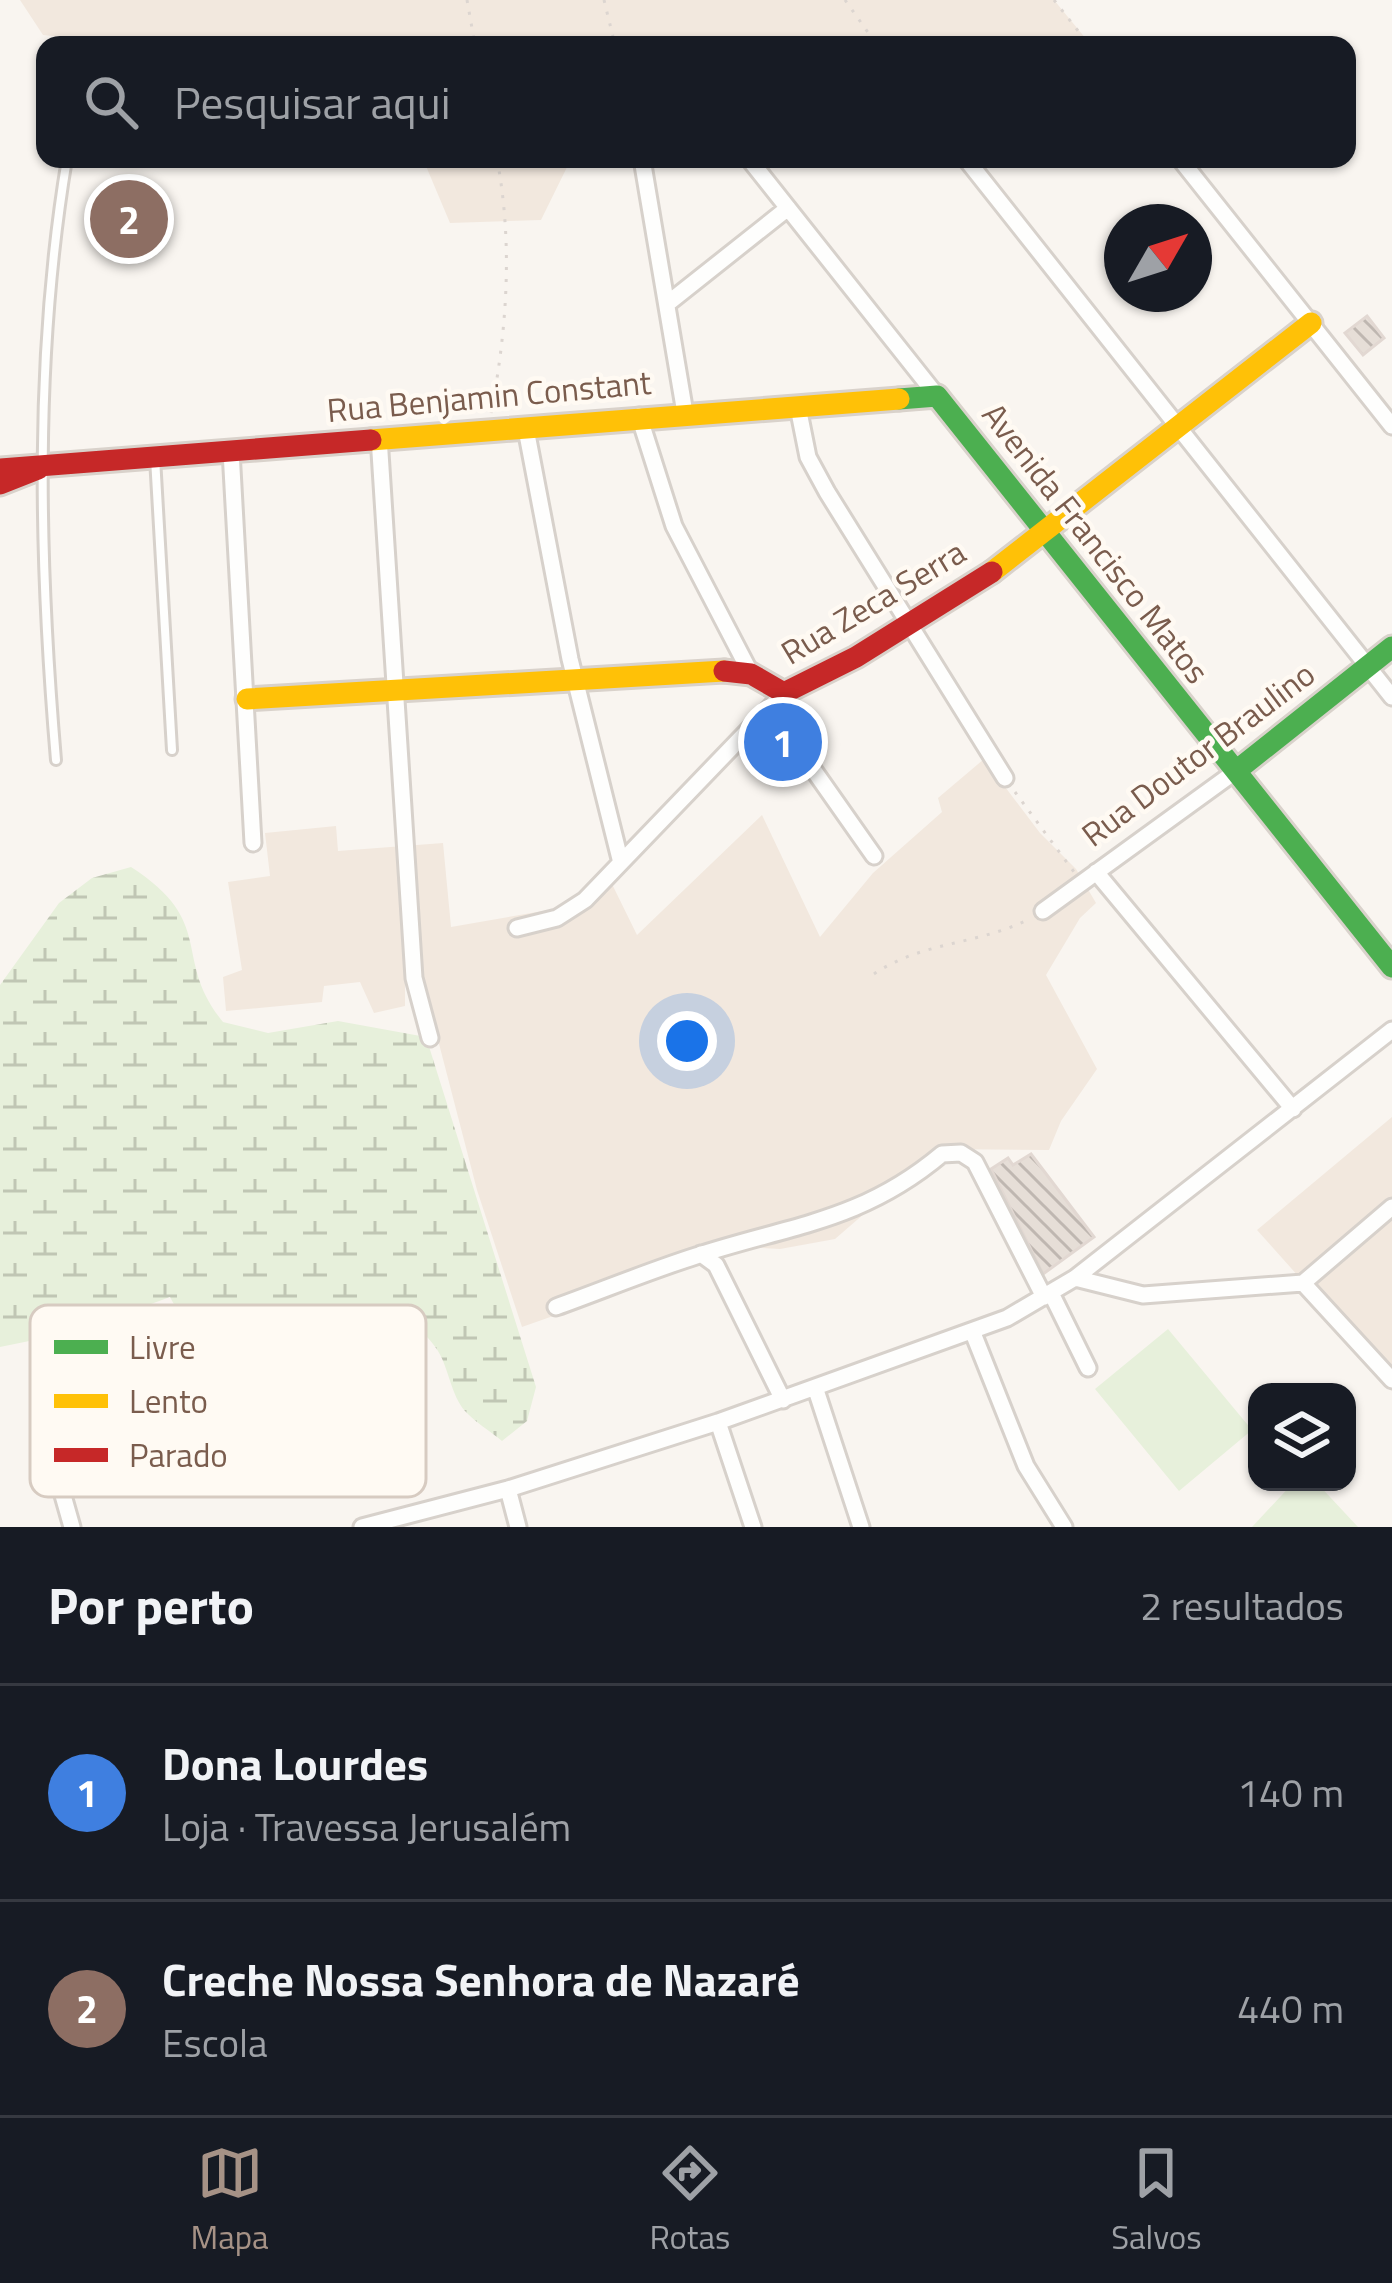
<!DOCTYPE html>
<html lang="pt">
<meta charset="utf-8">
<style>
:root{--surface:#171b24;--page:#242831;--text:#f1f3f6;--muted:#9ea1a6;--line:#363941;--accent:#a69286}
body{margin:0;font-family:"Titillium Web",sans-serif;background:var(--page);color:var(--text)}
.controls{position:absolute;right:36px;bottom:36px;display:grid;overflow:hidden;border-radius:24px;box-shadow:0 3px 9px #0004}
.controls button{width:108px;height:108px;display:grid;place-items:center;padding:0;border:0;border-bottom:3px solid var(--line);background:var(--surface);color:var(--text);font:60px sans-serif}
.compass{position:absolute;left:1104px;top:204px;width:108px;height:108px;border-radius:50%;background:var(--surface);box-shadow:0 3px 9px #0004;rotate:51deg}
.you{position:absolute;left:687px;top:1041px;width:42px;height:42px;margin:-30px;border:9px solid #fff;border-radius:50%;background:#1a73e8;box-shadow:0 0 0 18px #1a73e833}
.badge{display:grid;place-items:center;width:78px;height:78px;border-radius:50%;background:var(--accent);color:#fff;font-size:39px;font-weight:700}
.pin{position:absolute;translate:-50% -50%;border:6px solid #fff;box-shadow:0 3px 12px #0006}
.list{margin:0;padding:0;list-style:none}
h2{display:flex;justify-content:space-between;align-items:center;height:156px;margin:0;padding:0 48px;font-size:51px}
h2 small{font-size:39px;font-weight:400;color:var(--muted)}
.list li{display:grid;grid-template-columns:78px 1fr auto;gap:36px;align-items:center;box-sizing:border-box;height:216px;padding:0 48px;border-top:3px solid var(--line)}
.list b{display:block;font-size:45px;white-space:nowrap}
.list p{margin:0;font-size:39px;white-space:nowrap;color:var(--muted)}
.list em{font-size:39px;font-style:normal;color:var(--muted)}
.icon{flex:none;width:66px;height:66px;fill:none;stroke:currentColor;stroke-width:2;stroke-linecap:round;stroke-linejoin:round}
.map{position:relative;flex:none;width:1392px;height:1527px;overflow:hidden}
.search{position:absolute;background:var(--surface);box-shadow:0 3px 9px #0004;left:36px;right:36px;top:36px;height:132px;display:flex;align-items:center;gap:30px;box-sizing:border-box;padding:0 42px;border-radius:24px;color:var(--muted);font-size:45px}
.sheet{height:588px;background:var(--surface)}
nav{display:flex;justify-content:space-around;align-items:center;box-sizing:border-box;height:168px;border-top:3px solid var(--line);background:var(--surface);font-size:33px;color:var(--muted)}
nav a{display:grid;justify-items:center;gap:6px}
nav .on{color:var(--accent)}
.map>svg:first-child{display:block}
.residential{fill:#f2e8de}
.wetland{fill:url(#wetland-marsh)}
.pitch{fill:#e7f0db}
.building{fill:url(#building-back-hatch);stroke:#e2d8d2;stroke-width:3}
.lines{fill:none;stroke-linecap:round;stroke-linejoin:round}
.lane-casing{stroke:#d7d1cb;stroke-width:14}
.street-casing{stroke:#d7d1cb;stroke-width:21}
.fast-casing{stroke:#d9d2cb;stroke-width:27}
.slow-casing{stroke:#d9d2cb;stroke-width:27}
.jam-casing{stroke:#d9d2cb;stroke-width:27}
.path{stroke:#dcd5d0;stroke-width:3;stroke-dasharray:3 9;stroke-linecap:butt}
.lane{stroke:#fefefd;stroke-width:8}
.street{stroke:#fefefd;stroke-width:15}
.fast{stroke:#4caf50;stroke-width:21}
.slow{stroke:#ffc107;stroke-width:21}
.jam{stroke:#c62828;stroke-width:21}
.labels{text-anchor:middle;stroke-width:9;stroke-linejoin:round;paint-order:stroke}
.street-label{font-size:33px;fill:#7a5c4d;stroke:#fffaf3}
.key{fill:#fffaf3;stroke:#d7cbc1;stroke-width:3}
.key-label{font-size:33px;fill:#7a5c4d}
</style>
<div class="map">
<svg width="1392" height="1527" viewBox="0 0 1392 1527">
<defs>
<pattern id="wetland-marsh" width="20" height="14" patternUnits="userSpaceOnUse" patternTransform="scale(3)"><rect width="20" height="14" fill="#e7f0db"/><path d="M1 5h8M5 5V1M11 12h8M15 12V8" fill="none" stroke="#c0c6b4"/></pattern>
<pattern id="building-back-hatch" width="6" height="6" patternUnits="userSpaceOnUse" patternTransform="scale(3)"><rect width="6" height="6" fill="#e6ded7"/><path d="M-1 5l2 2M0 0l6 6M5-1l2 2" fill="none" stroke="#bfb7b1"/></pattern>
</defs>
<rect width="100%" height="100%" fill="#f9f5f0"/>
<path class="residential" d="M20 0H1054L1091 45H138L43 35Z
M423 159H571L541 220 450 223Z
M984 759 1040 833 1076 869 1096 903 1080 918 1046 975 1097 1069 1061 1121 1049 1150 939 1149 835 1239 780 1249 748 1247 522 1327 477 1190 424 986 405 983V1006L374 1013 360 982 324 986 322 1002 226 1011 223 977 242 970 228 882 270 876 265 833 336 826 338 851 443 843 451 927 566 907 609 878 637 935 762 815 820 937 873 873 942 812 938 798Z
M1392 1117V1381L1257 1230Z"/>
<path class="wetland" d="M131 867C218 923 171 958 223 1022L268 1033 338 1021 426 1037 536 1387 527 1421 502 1441C490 1431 475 1422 465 1411 451 1395 449 1369 438 1351 385 1269 288 1359 232 1386L203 1358 170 1297 78 1331 0 1347V985L59 903 92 878Z"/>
<path class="pitch" d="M1168 1329 1252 1430 1179 1491 1095 1389Z
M1294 1482H1316L1358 1527H1252Z"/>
<path class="building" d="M1367 316 1384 338 1363 355 1345 333Z
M1031 1154 1094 1237 1043 1274 991 1169 1008 1158 1013 1165Z"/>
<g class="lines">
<g class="lane-casing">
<path id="lane" d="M155 458 172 750
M56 760C39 561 34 356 67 159"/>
</g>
<g class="street-casing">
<path id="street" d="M642 159 685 413
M749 159 937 396
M966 159 1392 697
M1180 159 1392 426
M667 304 788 208
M798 407 808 457 827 492 1005 778
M639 416 674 526 751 674
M526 429 570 659 620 859
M379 437 414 978 430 1038
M231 451 253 843
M770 708 874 856
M1096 872 1293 1109
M1043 911 1236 771
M517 928 557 918 585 900 784 693
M701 1254 716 1265 783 1400
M1075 1278 1143 1295 1303 1283
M1303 1283 1392 1380
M1303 1283 1392 1207
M1051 1293 1088 1368
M556 1307C603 1290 649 1271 696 1256 790 1225 861 1222 942 1154L961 1153 975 1162 1044 1297
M973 1333 1026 1466 1064 1527
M816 1390 861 1527
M718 1422 753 1527
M51 1453 72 1527
M508 1489 518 1527
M362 1527 508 1489 718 1422 1007 1318 1075 1278 1392 1030"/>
</g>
<g class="fast-casing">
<path id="fast" d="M899 399 937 396 1392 967
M1236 771 1392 647"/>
</g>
<g class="slow-casing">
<path id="slow" d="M371 440 899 399
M992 572 1311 323
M247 699 724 671"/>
</g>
<g class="jam-casing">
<path id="jam" d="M0 469 371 440
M0 484 38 469
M724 671 751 674 784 693 856 657 992 572"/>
</g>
<path class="path" d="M467 0 475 45
M604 0 615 45
M845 0 877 45
M1054 0 1089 45
M491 413C507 329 513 243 497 159
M1015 792 1074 872
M874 974C922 941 980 945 1031 918"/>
<use href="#lane" class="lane"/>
<use href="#street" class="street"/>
<use href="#fast" class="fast"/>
<use href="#slow" class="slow"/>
<use href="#jam" class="jam"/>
</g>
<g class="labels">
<g class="street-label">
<text transform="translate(489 396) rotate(-5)" y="12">Rua Benjamin Constant</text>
<text transform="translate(1096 543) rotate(52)" y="12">Avenida Francisco Matos</text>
<text transform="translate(873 602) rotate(-31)" y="12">Rua Zeca Serra</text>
<text transform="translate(1198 754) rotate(-37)" y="12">Rua Doutor Braulino</text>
</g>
</g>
<rect x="30" y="1305" width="396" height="192" rx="18" class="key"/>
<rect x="54" y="1340" width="54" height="14" fill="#4caf50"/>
<rect x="54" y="1394" width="54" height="14" fill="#ffc107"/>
<rect x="54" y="1448" width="54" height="14" fill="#c62828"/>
<g class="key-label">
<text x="129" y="1359">Livre</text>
<text x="129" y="1413">Lento</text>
<text x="129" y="1467">Parado</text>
</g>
</svg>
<div class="controls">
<button><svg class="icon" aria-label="layers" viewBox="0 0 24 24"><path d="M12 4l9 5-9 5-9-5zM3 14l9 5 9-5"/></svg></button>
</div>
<svg class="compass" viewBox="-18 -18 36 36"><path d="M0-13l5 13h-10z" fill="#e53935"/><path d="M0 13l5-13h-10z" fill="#9ea1a6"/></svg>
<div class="you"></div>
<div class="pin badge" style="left:783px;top:742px;background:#3f7fe0">1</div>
<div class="pin badge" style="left:129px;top:219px;background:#8d6e63">2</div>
<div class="search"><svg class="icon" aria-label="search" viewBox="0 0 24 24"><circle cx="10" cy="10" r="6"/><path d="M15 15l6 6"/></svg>Pesquisar aqui</div>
</div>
<section class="sheet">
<h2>Por perto<small>2 resultados</small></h2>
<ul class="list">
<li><span class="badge" style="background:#3f7fe0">1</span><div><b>Dona Lourdes</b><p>Loja · Travessa Jerusalém</p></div><em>140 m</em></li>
<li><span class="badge" style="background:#8d6e63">2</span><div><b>Creche Nossa Senhora de Nazaré</b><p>Escola</p></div><em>440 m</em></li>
</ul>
</section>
<nav>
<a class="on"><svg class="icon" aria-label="map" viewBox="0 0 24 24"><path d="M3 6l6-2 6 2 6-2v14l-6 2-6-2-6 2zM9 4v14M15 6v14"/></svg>Mapa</a>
<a><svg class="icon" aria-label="directions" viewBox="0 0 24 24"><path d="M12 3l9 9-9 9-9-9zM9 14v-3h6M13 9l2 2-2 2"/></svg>Rotas</a>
<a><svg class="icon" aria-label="saved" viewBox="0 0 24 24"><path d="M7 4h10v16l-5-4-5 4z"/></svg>Salvos</a>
</nav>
